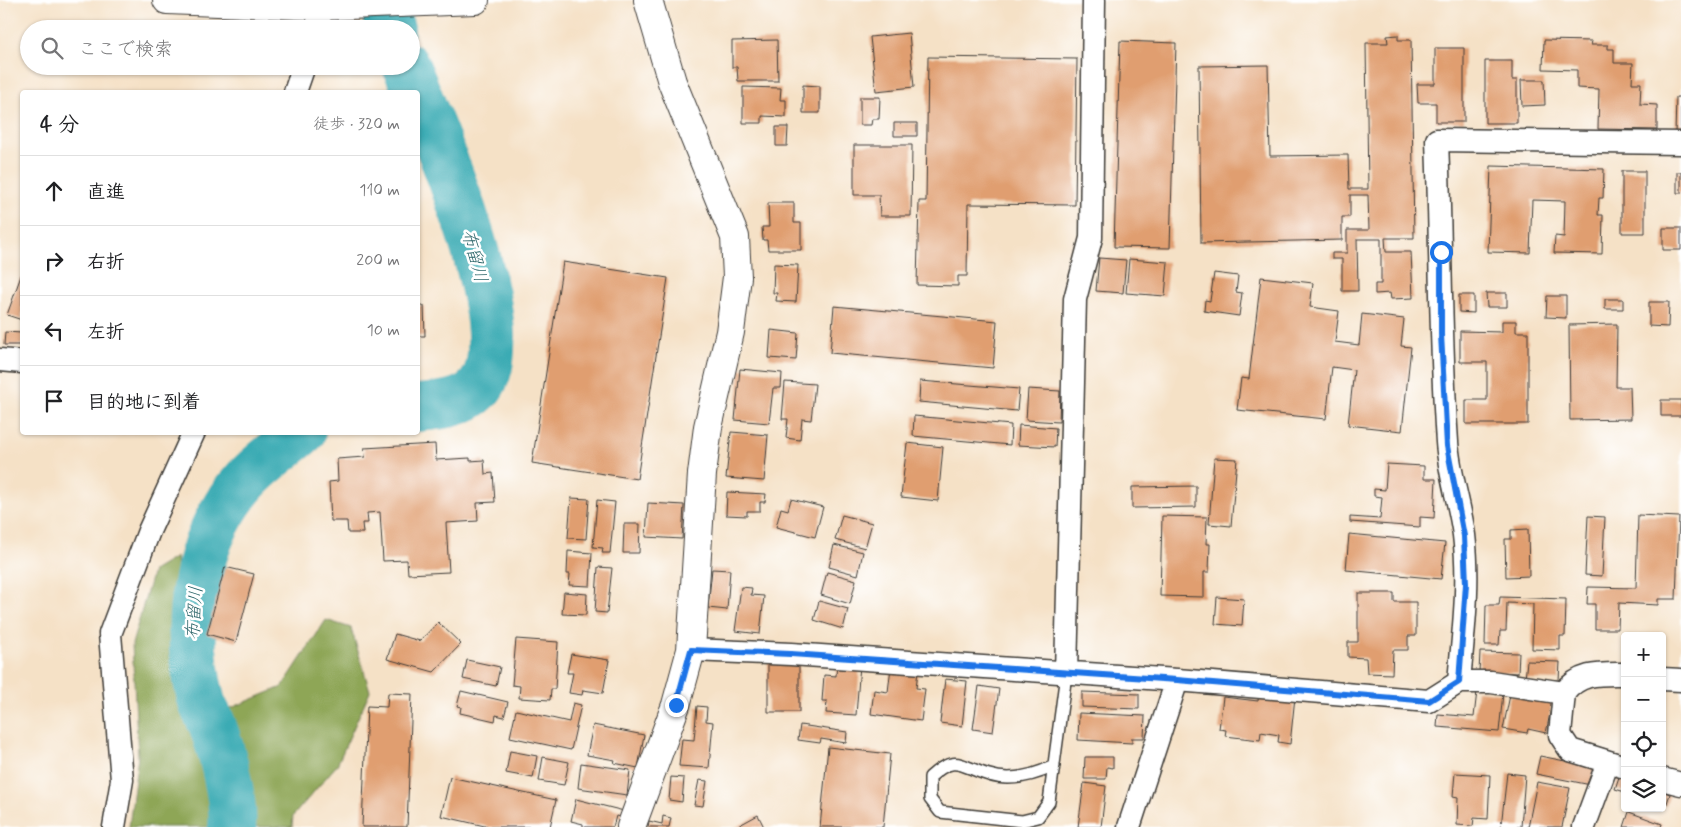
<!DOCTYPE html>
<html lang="ja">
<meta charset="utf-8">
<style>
:root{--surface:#fff;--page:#f2f2f2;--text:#202124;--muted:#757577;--line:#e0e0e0}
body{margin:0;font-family:Mynerve,"Klee One",sans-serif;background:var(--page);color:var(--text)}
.controls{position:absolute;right:15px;bottom:15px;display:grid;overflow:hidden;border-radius:5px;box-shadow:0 1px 4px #0004}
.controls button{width:45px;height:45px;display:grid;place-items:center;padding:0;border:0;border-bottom:1px solid var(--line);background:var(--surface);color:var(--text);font:25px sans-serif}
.stop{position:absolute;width:15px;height:15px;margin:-11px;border:4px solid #1a73e8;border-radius:50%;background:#fff}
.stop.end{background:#1a73e8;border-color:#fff;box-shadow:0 1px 5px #0008}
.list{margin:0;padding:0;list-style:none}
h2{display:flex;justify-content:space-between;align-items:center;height:65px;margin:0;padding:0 20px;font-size:21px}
h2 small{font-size:16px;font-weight:400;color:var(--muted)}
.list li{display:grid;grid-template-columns:32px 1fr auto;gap:15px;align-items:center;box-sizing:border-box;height:70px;padding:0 20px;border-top:1px solid var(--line)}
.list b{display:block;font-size:19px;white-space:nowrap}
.list em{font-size:16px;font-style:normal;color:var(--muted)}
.icon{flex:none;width:28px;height:28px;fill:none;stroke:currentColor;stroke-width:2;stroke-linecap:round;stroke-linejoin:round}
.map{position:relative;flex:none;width:1681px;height:827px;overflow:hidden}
.search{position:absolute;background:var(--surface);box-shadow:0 1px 4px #0004;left:20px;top:20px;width:400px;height:55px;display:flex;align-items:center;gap:12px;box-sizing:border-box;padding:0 18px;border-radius:28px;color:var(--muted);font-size:19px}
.panel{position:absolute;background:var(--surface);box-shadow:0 1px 4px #0004;left:20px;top:90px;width:400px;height:345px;border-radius:5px}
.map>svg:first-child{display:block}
.forest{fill:#8ea657;stroke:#55613a}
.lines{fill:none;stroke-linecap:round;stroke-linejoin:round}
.river{stroke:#3aabb4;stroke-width:48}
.building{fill:#e09e6f}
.service-casing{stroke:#3d3a36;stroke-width:14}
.minor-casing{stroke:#3d3a36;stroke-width:25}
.tertiary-casing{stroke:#3d3a36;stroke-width:30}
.primary-casing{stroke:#3d3a36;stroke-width:30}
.service{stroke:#fff;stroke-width:11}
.minor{stroke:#fff;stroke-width:22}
.tertiary{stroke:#fff;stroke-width:28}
.primary{stroke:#fff;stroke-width:28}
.route{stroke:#1a73e8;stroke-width:6}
.labels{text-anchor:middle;stroke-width:5;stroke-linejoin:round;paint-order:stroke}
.water-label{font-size:18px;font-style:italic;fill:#2b6468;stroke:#fff}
</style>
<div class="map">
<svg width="1681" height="827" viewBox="0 0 1681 827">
<rect width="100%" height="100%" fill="#fff"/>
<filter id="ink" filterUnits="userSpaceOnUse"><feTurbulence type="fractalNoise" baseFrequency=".02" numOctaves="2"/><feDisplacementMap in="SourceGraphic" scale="10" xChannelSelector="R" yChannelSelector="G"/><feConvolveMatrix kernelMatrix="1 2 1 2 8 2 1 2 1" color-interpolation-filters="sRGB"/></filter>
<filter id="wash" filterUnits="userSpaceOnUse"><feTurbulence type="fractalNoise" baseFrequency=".0096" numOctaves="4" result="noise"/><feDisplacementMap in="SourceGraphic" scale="20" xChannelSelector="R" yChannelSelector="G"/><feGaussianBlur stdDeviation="1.12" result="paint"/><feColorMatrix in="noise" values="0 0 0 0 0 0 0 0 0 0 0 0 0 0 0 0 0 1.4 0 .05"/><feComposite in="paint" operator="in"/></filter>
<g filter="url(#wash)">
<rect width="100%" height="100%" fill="#f5e1c6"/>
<path class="forest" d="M176 557 181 622 180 697 226 710 282 687 326 620 351 628 370 691 337 765 293 816 292 827H129L138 756 132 644 153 571Z"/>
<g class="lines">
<path class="river" d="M380 0 391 29
M406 66C430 124 526 338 478 389 464 404 437 406 418 408
M232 827C235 802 222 751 213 727 210 717 203 709 201 699 182 624 194 537 247 479 263 462 284 447 302 432"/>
</g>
<g id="blocks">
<path class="building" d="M909 33 914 87 876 91 870 37Z
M1398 35V40H1411L1414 238H1385L1386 252H1411L1413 298 1391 299 1390 293 1375 294V284H1381V239H1357L1358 291H1342V259H1332V253H1347V230H1369L1368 195H1350V217H1342V240L1201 243 1199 66 1268 65 1270 156 1348 155 1349 189H1368L1366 43H1388L1387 36Z
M777 40 778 81H738L737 67H732V41Z
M1544 40 1592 41 1591 45H1608V49H1614V63H1633L1632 83H1641L1640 104 1657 105V130L1598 129 1599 89 1577 88V70L1543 69Z
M1120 41 1176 43 1170 248 1114 247Z
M1435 48H1464V122H1436V103H1418L1417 84H1435Z
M928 57 1077 59 1075 205 968 204 967 276H958V286L917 285 919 201H926Z
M1485 61H1512V80H1517V123H1485Z
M1521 80H1544L1545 105 1522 106Z
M803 85 820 86V113H803Z
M743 87 781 88 780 100H786V117L762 116V123H743Z
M860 97H880L879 119H872L871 125H860Z
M1676 97H1681V134H1675Z
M894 123H917V136H894Z
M776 127H788L787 146H776Z
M854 145H912L911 216H880L879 195H854Z
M1491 166 1604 169 1603 198H1599L1598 215H1603L1602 254 1554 253 1555 236 1564 237 1565 201 1532 200 1530 253 1488 252Z
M1622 171H1645V233H1622Z
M1677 172H1681V193H1677Z
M768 203H794V223H801V250H768L767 240H763L762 227H769Z
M1663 228H1681V250H1663Z
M1099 258 1126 260 1123 293 1096 291Z
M1129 259 1168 262 1165 296 1126 293Z
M563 262 668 278 637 479 532 463Z
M774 264 798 265 796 302 776 301 777 293H773Z
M22 273V320L7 315Z
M1214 273 1238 276 1236 292 1242 293 1239 316 1204 311 1205 300 1210 301Z
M1261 277 1313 283 1310 307 1339 311 1335 342 1359 345 1362 314 1404 319 1401 346 1411 347 1402 431 1348 425 1354 370 1332 367 1326 419 1237 410 1241 378 1249 379Z
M1486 293H1507V307H1487Z
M1459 295H1474V313L1459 312Z
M1547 296H1566V318L1546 317Z
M1605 299H1623V309H1605Z
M1649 302H1669L1668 327 1649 326Z
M418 306H424L425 336H418Z
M834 306 997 321 993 368 830 353Z
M1502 321H1516V332H1528V424H1466V400H1487V362H1460V331L1502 332Z
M1617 324 1616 387H1630L1631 419 1570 420 1569 325Z
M771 330 798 333 796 360 769 358Z
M5 332 22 333V345H4Z
M740 369 782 373 781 388H773L769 423 735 420Z
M920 381 1019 389 1017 411 919 402Z
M785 382 815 384 811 420 802 419 800 440 786 438 788 419H782Z
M1028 389 1060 391 1059 422 1026 420Z
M1661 400H1681V416H1661Z
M914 416 1011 425 1010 445 913 436Z
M1019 425 1056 428 1055 447 1018 445Z
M731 432 768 435 764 481 726 478Z
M907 443 943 447 938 501 901 497Z
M435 444 436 460 470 458V461L484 460 485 474 493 473 495 502 477 503 478 521 446 523 449 572 408 574 407 560 383 561 380 512 367 513 368 523H362L363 533H348L347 521H331L329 482 338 481 337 459 365 457 364 448Z
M1214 458 1237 459 1231 526 1209 524Z
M1387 464 1424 466V479H1436L1434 518 1420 517V527L1350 522V517L1380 519 1382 497 1374 496V489L1385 490Z
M1196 486V507L1132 508V487Z
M727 492 766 494 765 502H760V511H747V516L726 515Z
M571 498 589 499 586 539 568 538Z
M791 499 823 507 815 537 776 527 781 508 788 510Z
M597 500 615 502 610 553H602L603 548 593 547Z
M648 503 684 505 682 539 646 537Z
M842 515 872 523 865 548 835 540Z
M1638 515 1679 517 1676 599H1658V605L1619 603 1618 629H1595V604H1587L1588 587 1636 588Z
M1162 516 1207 517 1206 544H1210L1209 572H1204V597L1160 596Z
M1588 516 1605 517 1602 576 1585 575Z
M624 524H640L639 553H623Z
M1528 529 1529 576 1506 577 1505 539H1511V530Z
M1349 534 1445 543 1441 579 1346 570Z
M834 545 863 552 858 575 829 567Z
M568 551 592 553 590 586 569 585 570 574H567Z
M225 567 254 574 236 642 207 634Z
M598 567 612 568 607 613 595 612Z
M712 569 730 570 727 610 708 608Z
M827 572 856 580 850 604 821 595Z
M741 587 752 588 751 595 764 596 760 634 735 631Z
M564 592 587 594 586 615 562 614Z
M1358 593H1394V602H1416V636H1408V650H1393L1392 674 1367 673 1366 658 1348 657V642H1358Z
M1217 597 1244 599 1242 626 1215 624Z
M1500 597 1566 599 1565 636H1560V650L1532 649 1533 604 1507 603 1506 631H1500L1499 645H1485L1486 605H1499Z
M819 601 848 609 843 629 814 620Z
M438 622 461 644 434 672 387 659 395 634 420 641Z
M516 639 558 642 555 689H551L550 700 519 698 520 686 512 685Z
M1480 652 1519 653 1518 673 1479 672Z
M571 654 609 660 603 693 583 690 582 695 569 693 573 673H567Z
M467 660 500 667 496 686 463 679Z
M1527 661 1560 662 1559 680 1525 679Z
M768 662H799V712H768Z
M837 663 860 665 856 715 826 713 827 701H822L824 675 836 676Z
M891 667 918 671 916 688 925 689 921 721 871 714 874 690 888 692Z
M945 679 967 681 962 726 940 723Z
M979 686 999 689 993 732 973 729Z
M461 691 508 702 504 717 496 715 495 721 460 713 461 707 457 706Z
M1477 691 1503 693 1499 732 1437 727 1438 714 1474 717Z
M1082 692 1139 694V709L1082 707Z
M1259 692 1295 697 1290 744 1278 742 1279 735 1261 732 1260 740 1225 736 1226 730 1219 729 1223 697 1258 701Z
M388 693 412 694 407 827H362L367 706 387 707Z
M1510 695 1552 703 1546 733 1528 729 1527 733 1503 729Z
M573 703 581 705 571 750 510 737 516 710 569 722Z
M697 706 707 707 706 721 713 722 709 768 679 766 682 739 694 740Z
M1079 713 1145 716 1144 738H1132V743L1078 740Z
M593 725 644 735 638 768 614 763 615 760 587 755Z
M800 725 847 732 846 743 821 739 820 743 798 740Z
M828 747 890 754 883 827H820Z
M510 751 537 756 533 778 506 773Z
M1540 756 1595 767 1591 785 1536 774Z
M543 757 569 762 564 785 539 781Z
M1085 757H1113V768L1107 767 1106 779H1084Z
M581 763 630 770 627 795 578 788Z
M1455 773 1490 775 1488 819 1474 818 1473 826 1457 825 1458 797 1453 796Z
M1507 773 1525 775 1521 827H1501Z
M450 777 556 800 550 827H489L441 816Z
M671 777 684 778 682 802 669 800Z
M1619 777 1625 779V792L1615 789Z
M699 780 707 781 703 806 694 805Z
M1537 782 1570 788 1562 827H1528Z
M1084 783 1106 786 1101 827H1078Z
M1662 791 1670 794 1666 806 1662 804Z
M576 799 624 811 623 818 616 816 613 827H583V824L571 821Z
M1629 812 1662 824 1661 827H1624Z
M758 815 764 827H736Z
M663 816 671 818 669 827H648L649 821 662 824Z"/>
</g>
</g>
<g filter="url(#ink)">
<use href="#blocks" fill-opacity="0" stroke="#3d3a36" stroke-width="1"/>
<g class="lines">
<g class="service-casing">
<path id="service" d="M1054 766C1035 775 1011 782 989 775 961 767 956 753 930 777V799L940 812 1022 821 1038 817 1049 802 1066 674"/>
</g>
<g class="minor-casing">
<path id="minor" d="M316 29 323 6
M295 92 304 66
M0 360 22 362
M691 650 791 654 1177 680 1429 701 1459 682H1491L1564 693 1560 735 1570 750 1625 767
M1066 674 1075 299 1091 238 1094 0
M1662 679 1681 680
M1459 682C1463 634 1470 584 1464 535 1460 504 1449 473 1447 442 1440 342 1441 241 1437 140L1681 143
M1564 693C1580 672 1600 674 1625 674
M1662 779 1681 784
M114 827 122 780 110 634 149 531 194 432
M1129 827 1177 680
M1584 827 1608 762"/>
</g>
<g class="tertiary-casing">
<path id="tertiary" d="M631 827 676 705 691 650 702 474 708 427 730 332 737 277 735 237 672 82 648 0"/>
</g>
<g class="primary-casing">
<path id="primary" d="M167 0 323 6 475 0"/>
</g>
<use href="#service" class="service"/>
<use href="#minor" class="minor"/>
<use href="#tertiary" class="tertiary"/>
<use href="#primary" class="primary"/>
</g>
</g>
<g class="lines" filter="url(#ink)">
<path class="route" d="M676 705 691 650 791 654 1177 680 1429 701 1459 682 1466 584 1464 536 1447 446 1441 334V252"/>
</g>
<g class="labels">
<g class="water-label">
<text transform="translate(475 256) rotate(75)" y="6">布留川</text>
<text transform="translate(194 613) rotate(-86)" y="6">布留川</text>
</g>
</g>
</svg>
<div class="controls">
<button>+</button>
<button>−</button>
<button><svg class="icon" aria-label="locate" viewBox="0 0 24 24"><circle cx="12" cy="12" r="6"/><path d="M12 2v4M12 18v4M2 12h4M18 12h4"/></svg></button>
<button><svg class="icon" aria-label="layers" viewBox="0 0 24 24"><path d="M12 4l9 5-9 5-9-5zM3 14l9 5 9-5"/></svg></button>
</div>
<div class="stop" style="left:1441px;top:252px"></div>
<div class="stop end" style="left:676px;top:705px"></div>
<div class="search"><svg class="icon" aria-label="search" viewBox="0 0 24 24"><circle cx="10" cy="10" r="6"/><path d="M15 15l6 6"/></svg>ここで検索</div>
<section class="panel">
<h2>4 分<small>徒歩 · 320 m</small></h2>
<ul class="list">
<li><svg class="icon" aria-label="ahead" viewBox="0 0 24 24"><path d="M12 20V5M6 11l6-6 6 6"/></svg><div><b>直進</b></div><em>110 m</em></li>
<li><svg class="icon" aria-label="right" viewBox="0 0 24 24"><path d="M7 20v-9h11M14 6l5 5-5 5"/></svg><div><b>右折</b></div><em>200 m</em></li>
<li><svg class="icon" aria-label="left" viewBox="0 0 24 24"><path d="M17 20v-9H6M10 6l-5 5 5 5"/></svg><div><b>左折</b></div><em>10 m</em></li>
<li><svg class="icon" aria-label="arrive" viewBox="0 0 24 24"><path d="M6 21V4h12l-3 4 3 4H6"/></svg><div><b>目的地に到着</b></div></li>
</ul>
</section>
</div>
